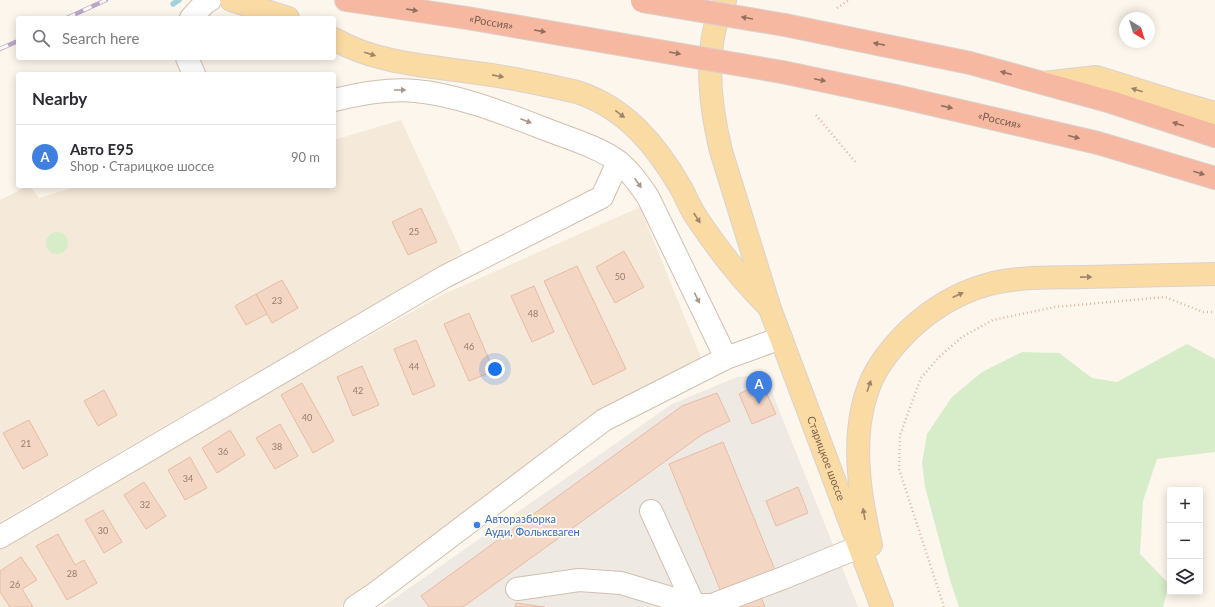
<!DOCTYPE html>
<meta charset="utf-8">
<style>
:root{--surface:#fff;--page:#f2f2f3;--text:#2b2b33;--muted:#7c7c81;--line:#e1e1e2;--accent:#7c3aed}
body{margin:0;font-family:Lato,sans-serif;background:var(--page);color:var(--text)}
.controls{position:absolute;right:12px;bottom:12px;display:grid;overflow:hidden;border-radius:4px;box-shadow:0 2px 10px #0003}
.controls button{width:36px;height:36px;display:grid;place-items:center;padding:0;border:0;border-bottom:1px solid var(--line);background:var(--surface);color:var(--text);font:20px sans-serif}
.compass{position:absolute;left:1119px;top:12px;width:36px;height:36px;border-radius:50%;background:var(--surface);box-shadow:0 2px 10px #0003;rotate:142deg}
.you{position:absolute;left:495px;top:369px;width:14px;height:14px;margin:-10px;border:3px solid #fff;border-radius:50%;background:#1a73e8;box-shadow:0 0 0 6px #1a73e833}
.badge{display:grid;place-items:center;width:26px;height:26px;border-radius:50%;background:var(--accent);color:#fff;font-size:13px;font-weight:700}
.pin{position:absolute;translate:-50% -33px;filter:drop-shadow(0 1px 2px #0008)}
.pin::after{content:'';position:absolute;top:21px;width:14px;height:12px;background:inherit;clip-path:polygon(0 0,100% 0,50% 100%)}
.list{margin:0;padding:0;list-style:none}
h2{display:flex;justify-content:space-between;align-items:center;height:52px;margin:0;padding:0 16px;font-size:17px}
h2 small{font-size:13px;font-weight:400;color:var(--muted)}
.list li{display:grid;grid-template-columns:26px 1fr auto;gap:12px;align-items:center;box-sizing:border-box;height:64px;padding:0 16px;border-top:1px solid var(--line)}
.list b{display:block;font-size:15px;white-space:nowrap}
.list p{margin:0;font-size:13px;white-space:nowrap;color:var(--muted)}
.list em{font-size:13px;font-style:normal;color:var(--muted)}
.icon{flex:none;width:22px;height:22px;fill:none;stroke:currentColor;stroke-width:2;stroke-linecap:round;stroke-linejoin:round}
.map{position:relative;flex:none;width:1215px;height:607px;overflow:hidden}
.search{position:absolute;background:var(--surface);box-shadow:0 2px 10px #0003;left:16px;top:16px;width:320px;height:44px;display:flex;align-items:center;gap:10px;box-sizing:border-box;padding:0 14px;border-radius:4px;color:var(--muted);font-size:15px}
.panel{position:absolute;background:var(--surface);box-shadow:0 2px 10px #0003;left:16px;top:72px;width:320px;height:116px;border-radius:4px}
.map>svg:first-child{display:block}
.residential{fill:#f5e9da}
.industrial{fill:#efe9e4}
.green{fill:#d7ecc9}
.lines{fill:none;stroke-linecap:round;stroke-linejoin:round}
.stream{stroke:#a5d2da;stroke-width:5.5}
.building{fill:#f3d6c3;stroke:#e6bca3}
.minor-casing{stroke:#d1bfb0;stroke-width:24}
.major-casing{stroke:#dad2cd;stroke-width:24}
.highway-casing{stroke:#dad2cd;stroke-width:24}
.path{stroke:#d9b9a5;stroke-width:2.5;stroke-dasharray:1 3;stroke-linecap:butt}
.minor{stroke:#fff;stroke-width:22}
.major{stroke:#fbdba4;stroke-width:22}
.highway{stroke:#f7b8a2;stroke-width:22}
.rail-casing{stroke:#baa8c9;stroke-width:4.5}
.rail{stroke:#fffaf3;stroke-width:3;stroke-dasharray:9;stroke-linecap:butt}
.highway-bridge-casing{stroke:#dad2cd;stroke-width:24;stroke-linecap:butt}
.highway-bridge{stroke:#f7b8a2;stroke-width:22}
.oneway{fill:#936f5e}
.oneway2{fill:#a18367}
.oneway3{fill:#a9968b}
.shop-dot{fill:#3f7fe0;stroke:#fffaf3;stroke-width:1.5}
.labels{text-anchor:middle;stroke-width:3.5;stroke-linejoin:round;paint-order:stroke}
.number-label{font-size:9px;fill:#987b6a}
.street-label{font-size:11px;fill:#7a5d4d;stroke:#fffaf3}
.shop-label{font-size:11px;fill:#366cbe;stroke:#fffaf3;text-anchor:start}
</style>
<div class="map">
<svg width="1215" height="607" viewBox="0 0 1215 607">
<rect width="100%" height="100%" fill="#fdf6ec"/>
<path class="residential" d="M401 120 462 253 0 522V200L28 186H30L39 198 79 186H334V140Z
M640 207 704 365 340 607H0V548L193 435 440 296Z"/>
<path class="industrial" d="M765 375 858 607H382L672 404 737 377Z"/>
<path class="green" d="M46 243a11 11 0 1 1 22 0a11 11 0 1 1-22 0Z
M1187 344 1215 359V452L1157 459 1143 501 1140 554 1169 584 1163 607H959L950 580 925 487 922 463 927 434 952 397 982 372 1022 352 1059 353 1092 378 1117 382Z"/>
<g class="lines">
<path class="stream" d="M173 4 179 0"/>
</g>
<path class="building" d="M421 208 437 242 408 255 392 222Z
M624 251 644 287 615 303 596 267Z
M577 266 626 369 593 385 544 281Z
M282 280 298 308 272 323 256 294Z
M534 286 554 332 532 342 511 296Z
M256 294 267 314 246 325 235 306Z
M469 313 494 371 469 381 444 324Z
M416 340 435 386 413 395 394 349Z
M362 366 379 405 353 416 337 377Z
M302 383 334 441 313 453 281 395Z
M751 388 765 390 776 414 752 424 739 394Z
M104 390 117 415 98 426 84 401Z
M717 393 730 421 703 434 463 607H429L421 596 682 406Z
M29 420 48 455 23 469 3 433Z
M280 424 298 456 275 469 256 438Z
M230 430 245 455 217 473 202 448Z
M723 442 775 570 721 592 669 464Z
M190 457 207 488 185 500 168 470Z
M144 482 166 516 146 529 124 495Z
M798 487 808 513 776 526 766 501Z
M103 510 122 542 104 553 85 520Z
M58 534 75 565 84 560 97 583 67 600 36 546Z
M21 557 37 580 22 589 33 607H10L0 592V571Z
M761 597 765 607H736Z
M516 603 545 607H515Z"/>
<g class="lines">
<g class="minor-casing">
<path id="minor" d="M191 18 205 3 210 0
M187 58 194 74
M334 100C360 94 389 88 416 91 460 95 511 116 553 132 574 140 600 148 619 162 631 172 639 184 648 197L726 358
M651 511 694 605
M0 537 444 277 602 197 618 162
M517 589 579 580 621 583 694 605H712L783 578 859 547
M355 607 373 595 604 420 726 358 781 338"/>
</g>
<g class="major-casing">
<g id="major">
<path d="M231 0 288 18"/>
<path id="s1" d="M725 0C721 10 716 21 714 32 706 69 712 114 721 151L770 309 882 607"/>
<path d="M334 39C379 65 434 66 484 74 515 78 546 85 577 92 626 108 656 145 681 188 686 197 690 207 695 215 716 247 740 278 767 305"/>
<path d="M1044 83 1096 77 1173 101 1215 113"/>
<path d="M871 545C859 493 849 430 872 379 881 360 894 345 908 331 931 309 955 294 986 285 1017 276 1052 278 1085 277 1128 276 1172 275 1215 274"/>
</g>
</g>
<g class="highway-casing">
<g id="highway">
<path id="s2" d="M346 0 467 18 636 47"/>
<path d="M785 25 970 63 1111 102 1215 136"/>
<path id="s3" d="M782 72 896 96 1098 143 1215 178"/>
</g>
</g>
<path class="path" d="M837 8 849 0
M816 115 857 164
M944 607 899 469 900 435 911 405 921 378 939 357 962 337 993 320 1055 307 1165 297 1203 312H1215"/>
<use href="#minor" class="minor"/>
<use href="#major" class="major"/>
<use href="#highway" class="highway"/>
<g class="rail-casing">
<path id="rail" d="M67 18 106 0
M0 49 18 41"/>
</g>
<use href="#rail" class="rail"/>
<g class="highway-bridge-casing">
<path id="highway-bridge" d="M642 1 785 25
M636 47 782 72"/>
</g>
<use href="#highway-bridge" class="highway-bridge"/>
</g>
<defs><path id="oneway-solid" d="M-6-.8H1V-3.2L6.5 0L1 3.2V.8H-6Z"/></defs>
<g class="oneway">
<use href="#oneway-solid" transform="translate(412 10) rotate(9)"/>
<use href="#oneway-solid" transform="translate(747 18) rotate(-170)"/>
<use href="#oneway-solid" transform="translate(540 31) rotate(9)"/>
<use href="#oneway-solid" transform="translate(879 44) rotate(-169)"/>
<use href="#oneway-solid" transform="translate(675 53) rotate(10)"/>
<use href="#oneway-solid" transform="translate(1006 73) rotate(-165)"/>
<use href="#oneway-solid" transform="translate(820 80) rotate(12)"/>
<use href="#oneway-solid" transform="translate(947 107) rotate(13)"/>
<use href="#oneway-solid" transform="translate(1178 124) rotate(-162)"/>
<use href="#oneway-solid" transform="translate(1074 137) rotate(14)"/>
<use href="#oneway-solid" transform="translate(1199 173) rotate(17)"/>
</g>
<g class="oneway2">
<use href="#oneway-solid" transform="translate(370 54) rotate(17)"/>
<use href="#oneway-solid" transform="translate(498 76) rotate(11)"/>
<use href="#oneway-solid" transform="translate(1137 90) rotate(-163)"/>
<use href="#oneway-solid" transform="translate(620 114) rotate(38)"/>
<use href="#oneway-solid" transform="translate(697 218) rotate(57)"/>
<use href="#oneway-solid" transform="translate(1086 277) rotate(-1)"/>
<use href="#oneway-solid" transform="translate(958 295) rotate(-25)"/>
<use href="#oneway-solid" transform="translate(869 386) rotate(-71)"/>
<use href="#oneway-solid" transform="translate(864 514) rotate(-100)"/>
</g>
<g class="oneway3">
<use href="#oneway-solid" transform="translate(400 90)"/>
<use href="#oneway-solid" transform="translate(526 121) rotate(21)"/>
<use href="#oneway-solid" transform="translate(638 183) rotate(55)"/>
<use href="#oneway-solid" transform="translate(697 298) rotate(64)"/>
</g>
<circle class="shop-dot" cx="477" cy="525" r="4"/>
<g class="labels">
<g class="number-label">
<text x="414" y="235">25</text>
<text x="620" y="280">50</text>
<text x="277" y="304">23</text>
<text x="533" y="317">48</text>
<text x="469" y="350">46</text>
<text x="414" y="370">44</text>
<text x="358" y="394">42</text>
<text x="307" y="421">40</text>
<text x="26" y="447">21</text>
<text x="277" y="450">38</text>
<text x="223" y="455">36</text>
<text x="188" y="482">34</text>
<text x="145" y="508">32</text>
<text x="103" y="534">30</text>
<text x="72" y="577">28</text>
<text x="15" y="588">26</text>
</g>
<g class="street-label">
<text dy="4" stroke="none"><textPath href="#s2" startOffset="147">«Россия»</textPath></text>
<text dy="4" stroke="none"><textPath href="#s3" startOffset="223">«Россия»</textPath></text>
<text dy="4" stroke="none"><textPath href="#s1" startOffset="479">Старицкое шоссе</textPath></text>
</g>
<g class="shop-label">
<text x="485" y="523">Авторазборка<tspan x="485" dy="13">Ауди, Фольксваген</tspan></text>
</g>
</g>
</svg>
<div class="controls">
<button>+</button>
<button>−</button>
<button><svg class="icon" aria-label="layers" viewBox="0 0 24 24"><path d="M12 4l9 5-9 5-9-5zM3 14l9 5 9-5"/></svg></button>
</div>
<svg class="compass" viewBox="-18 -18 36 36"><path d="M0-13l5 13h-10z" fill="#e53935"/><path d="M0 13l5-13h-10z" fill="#7c7c81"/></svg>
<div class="you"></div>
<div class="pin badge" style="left:759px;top:404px;background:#3f7fe0">A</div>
<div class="search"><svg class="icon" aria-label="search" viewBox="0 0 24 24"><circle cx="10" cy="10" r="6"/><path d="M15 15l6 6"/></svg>Search here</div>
<section class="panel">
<h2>Nearby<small></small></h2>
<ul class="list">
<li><span class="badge" style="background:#3f7fe0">A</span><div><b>Авто E95</b><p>Shop · Старицкое шоссе</p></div><em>90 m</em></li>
</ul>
</section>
</div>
